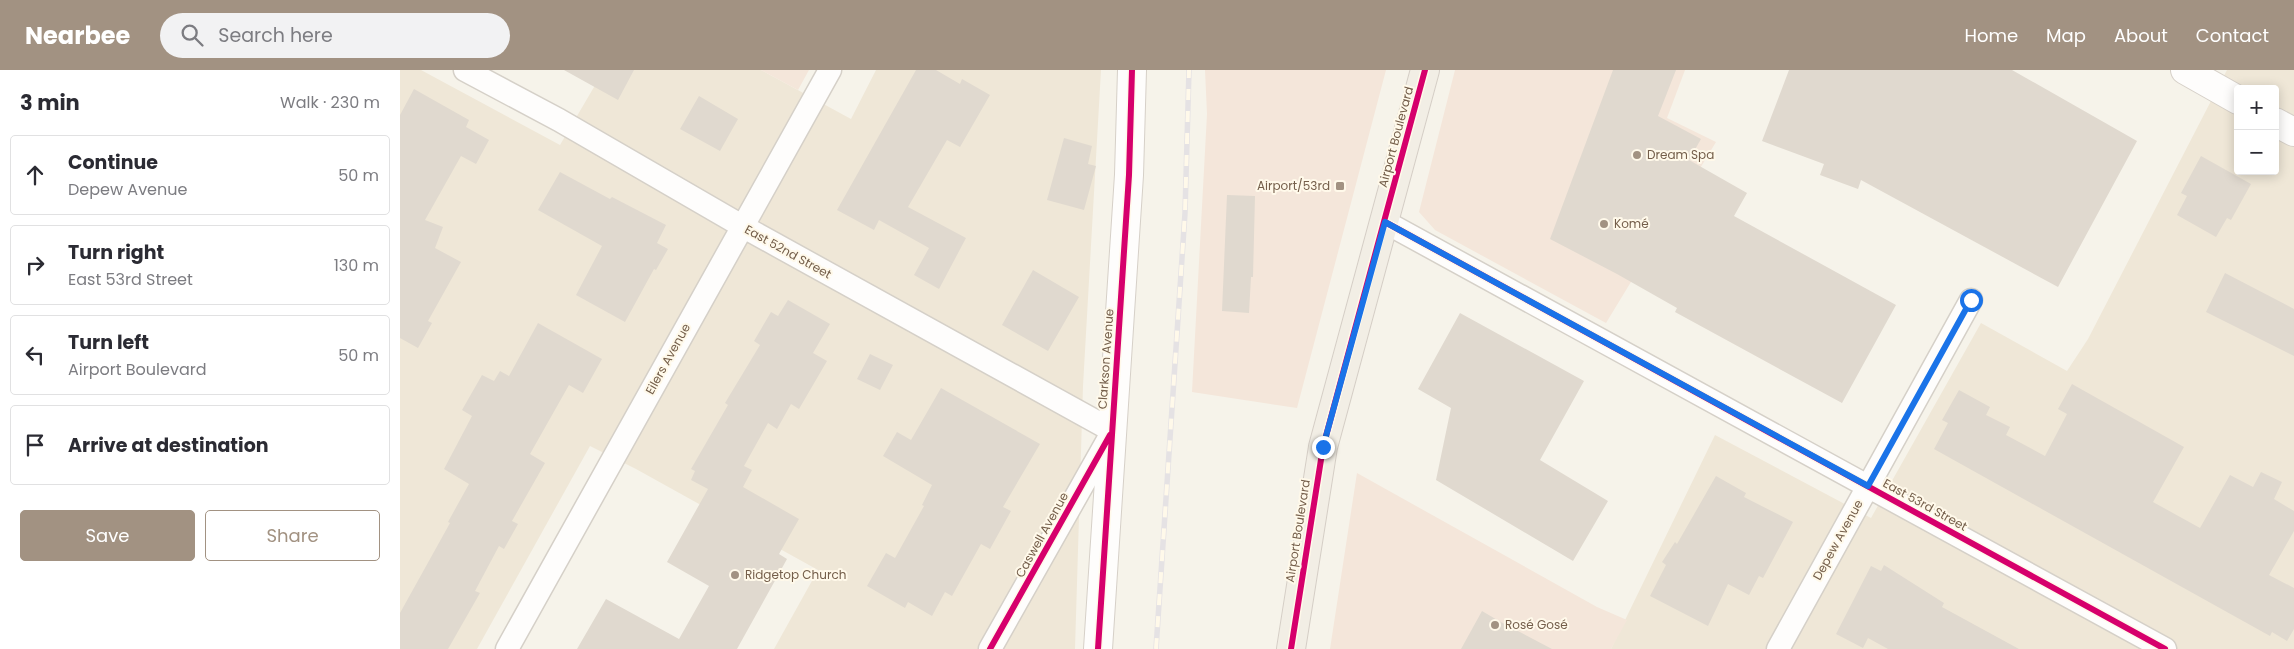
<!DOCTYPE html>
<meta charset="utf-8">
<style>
:root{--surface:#fff;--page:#f2f2f3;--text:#2b2b33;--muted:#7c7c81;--line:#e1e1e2;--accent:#a29282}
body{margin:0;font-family:Poppins,sans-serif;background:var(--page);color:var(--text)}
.controls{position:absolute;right:15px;top:15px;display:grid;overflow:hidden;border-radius:5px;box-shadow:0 2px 12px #0003}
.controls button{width:45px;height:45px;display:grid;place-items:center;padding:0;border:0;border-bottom:1px solid var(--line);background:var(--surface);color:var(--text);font:25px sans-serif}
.stop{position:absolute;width:15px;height:15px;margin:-11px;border:4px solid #1a73e8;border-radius:50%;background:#fff}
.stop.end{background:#1a73e8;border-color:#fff;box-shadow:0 1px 5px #0008}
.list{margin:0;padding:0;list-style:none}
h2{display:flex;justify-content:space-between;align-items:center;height:65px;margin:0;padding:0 20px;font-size:21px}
h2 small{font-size:16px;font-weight:400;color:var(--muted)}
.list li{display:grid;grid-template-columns:32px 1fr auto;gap:15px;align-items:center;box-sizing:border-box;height:80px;margin:0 10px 10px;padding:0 10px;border:1px solid var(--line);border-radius:5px}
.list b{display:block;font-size:19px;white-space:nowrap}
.list p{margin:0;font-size:16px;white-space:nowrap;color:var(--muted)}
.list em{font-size:16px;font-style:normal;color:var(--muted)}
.actions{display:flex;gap:10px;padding:15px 20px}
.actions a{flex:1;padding:11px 0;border:1px solid var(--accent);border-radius:5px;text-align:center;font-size:18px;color:var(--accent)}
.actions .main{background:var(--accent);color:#fff}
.icon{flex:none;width:28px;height:28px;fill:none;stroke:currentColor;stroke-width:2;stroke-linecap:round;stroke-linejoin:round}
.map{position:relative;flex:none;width:1894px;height:579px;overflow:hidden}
header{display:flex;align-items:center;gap:30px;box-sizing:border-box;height:70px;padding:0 25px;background:var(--accent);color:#fff}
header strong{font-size:24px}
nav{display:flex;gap:28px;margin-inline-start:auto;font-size:18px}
.search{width:350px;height:45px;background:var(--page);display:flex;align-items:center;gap:12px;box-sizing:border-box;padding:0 18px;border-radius:28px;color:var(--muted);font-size:19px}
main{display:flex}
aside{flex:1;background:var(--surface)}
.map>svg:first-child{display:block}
.residential{fill:#efe7d7;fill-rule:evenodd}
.commercial{fill:#f4e6da}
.building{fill:#e0d9cf}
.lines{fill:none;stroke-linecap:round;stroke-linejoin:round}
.street-casing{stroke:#d5d0c8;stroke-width:25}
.secondary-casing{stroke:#d6d0c8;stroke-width:30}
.primary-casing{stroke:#d5cec6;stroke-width:30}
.street{stroke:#fefdfc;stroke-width:22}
.secondary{stroke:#fefdfc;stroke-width:28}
.primary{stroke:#f2eee5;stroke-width:28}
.rail-casing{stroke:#e5e2e4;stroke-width:5.5}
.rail{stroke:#fff9ea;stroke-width:4;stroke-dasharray:11;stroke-linecap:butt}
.cycleway-casing{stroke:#fff9ea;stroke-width:9}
.cycleway{stroke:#d6006c;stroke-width:6}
.route{stroke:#1a73e8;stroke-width:6}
.poi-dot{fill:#a29282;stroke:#fff9ea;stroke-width:2}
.labels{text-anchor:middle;stroke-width:4;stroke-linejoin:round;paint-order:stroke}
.street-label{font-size:12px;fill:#745e4a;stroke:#fff9ea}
.poi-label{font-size:12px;fill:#745e4a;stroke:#fff9ea;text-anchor:start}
</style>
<header>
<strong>Nearbee</strong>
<div class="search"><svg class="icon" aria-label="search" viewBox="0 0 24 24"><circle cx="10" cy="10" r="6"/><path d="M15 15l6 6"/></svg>Search here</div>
<nav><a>Home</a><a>Map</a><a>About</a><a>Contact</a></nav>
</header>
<main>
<aside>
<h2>3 min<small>Walk · 230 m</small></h2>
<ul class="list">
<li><svg class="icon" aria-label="ahead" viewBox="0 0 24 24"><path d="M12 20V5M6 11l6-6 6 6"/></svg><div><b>Continue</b><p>Depew Avenue</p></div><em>50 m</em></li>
<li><svg class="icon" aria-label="right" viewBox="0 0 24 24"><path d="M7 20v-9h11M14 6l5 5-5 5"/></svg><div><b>Turn right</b><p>East 53rd Street</p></div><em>130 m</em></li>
<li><svg class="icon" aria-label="left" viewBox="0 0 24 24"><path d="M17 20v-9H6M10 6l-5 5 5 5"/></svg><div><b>Turn left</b><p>Airport Boulevard</p></div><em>50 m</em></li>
<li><svg class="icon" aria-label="arrive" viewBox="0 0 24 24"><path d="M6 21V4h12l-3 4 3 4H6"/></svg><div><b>Arrive at destination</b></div></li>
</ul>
<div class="actions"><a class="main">Save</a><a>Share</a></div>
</aside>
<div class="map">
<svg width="1894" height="579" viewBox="0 0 1894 579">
<rect width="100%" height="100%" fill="#f6f3ea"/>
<path class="residential" d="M0 0H21L160 75 204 0H361L451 49 476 0H701L683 316 675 579H374L418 500 236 399 190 376 77 579H0Z
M1827 0H1894V579H1211L1315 365 1471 448 1581 253 1667 301 1688 269ZM1838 19H1875V101H1838Z"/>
<path class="commercial" d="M361 0H409L398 20Z
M805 0H986L897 338 792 322 807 44Z
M1055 0H1285L1267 48 1316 72 1206 253 1035 160 1019 142Z
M957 403 1197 537 1227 550 1211 579H930Z"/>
<path class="building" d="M164 0H234L218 30Z
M516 0H536L560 14 562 9 590 25 560 77 547 70 508 137 566 168 539 219 514 205 529 178 479 150 474 160 437 140Z
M1213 0H1276L1258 46 1301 69 1289 90 1347 123 1334 146 1496 235 1442 333 1275 242 1277 238 1217 204 1150 169Z
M1389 0H1612L1737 71 1658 217 1461 110 1458 119 1420 105 1424 94 1362 71Z
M14 19 69 50 66 57 89 70 76 94 61 86 25 150 43 157 35 178 61 192 28 251 32 253 18 278 0 268V45Z
M299 26 338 49 320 81 280 59Z
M664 68 692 76 688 94 696 96 684 140 647 130Z
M1801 86 1851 114 1831 150 1827 148 1816 167 1777 145 1787 126 1781 123Z
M160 102 210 129 212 127 266 155 257 173 268 179 256 200 254 199 225 252 176 225 202 176 138 140Z
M827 125 855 126 853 207H851L849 243 822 241Z
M633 200 679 227 648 281 602 255Z
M1825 203 1894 239V286L1806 242Z
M388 230 430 254 413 283 427 291 399 339 391 334 377 359 368 353 344 396 352 400 343 417 399 449 379 484 387 489 337 579H177L206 529 279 569 309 516 267 492 308 419 291 410 295 401 291 399 328 335 325 333 360 275 354 271 371 242 378 246Z
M1060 243 1184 311 1140 390 1208 431 1173 491 1036 410 1051 338 1018 319Z
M138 253 202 289 183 323 169 315 130 384 145 393 112 451 118 454 104 479 99 476 75 521 80 523 48 579H0V543L50 453 48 452 69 414 44 399 72 346 62 340 82 305 94 311 100 301 109 306Z
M470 284 493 295 480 320 457 309Z
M1672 314 1784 377 1753 432 1800 458 1830 405 1853 417 1861 402 1882 412 1874 429 1894 441V461L1869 505 1894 518V559L1887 571 1872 562 1870 566 1534 379 1548 353 1542 350 1559 320 1590 337 1586 345 1610 357 1606 365 1645 386 1667 344 1658 339Z
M541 318 640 374 603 437 611 441 590 479 581 474 552 526 545 522 532 546 508 532 505 538 467 516 486 483 495 488 524 436 522 435 532 415 483 386 497 362 511 370Z
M1316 406 1346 423 1344 427 1393 452 1363 508 1359 506 1349 525 1328 514 1308 556 1250 526 1266 495 1262 492 1275 472 1277 474Z
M1484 495 1544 533 1542 537 1619 579H1488L1468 568 1463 578 1436 564 1471 496 1481 501Z
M1082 541 1099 551 1152 579H1061Z"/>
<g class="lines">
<g class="street-casing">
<path id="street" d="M65 0 159 50 342 156 713 361 590 579
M985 152 1765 579
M107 579 430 0
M1378 579 1571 230"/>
</g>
<g class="secondary-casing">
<path id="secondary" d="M1785 0 1838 30
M1875 52 1894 62
M698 579 729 105 732 0"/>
</g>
<g class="primary-casing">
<path id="primary" d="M891 579 923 377 1025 0"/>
</g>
<use href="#street" class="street"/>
<use href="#secondary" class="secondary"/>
<use href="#primary" class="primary"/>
<g class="rail-casing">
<path id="rail" d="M756 579 785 143 789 0"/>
</g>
<use href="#rail" class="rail"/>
<g class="cycleway-casing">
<path id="cycleway" d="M985 152 1765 579
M590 579 710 365
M698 579 729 105 732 0
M891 579 923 377 1025 0"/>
</g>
<use href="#cycleway" class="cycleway"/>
</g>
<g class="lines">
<path class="route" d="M923 377 985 152 1468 416 1571 230"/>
</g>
<g class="poi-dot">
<circle cx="1237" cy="85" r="5"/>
<rect x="935" y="111" width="10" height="10" rx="2.5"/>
<circle cx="1204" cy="154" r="5"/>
<circle cx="335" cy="505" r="5"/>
<circle cx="1095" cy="555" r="5"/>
</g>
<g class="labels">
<g class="street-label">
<text transform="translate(996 67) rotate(-75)" y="4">Airport Boulevard</text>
<text transform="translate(388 182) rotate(29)" y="4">East 52nd Street</text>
<text transform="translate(268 289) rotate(-61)" y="4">Eilers Avenue</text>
<text transform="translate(706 289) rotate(-86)" y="4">Clarkson Avenue</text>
<text transform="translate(1525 435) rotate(29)" y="4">East 53rd Street</text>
<text transform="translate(898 461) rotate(-81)" y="4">Airport Boulevard</text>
<text transform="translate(642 465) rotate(-61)" y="4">Caswell Avenue</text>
<text transform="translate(1438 470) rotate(-61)" y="4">Depew Avenue</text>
</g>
<g class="poi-label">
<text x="1247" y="89">Dream Spa</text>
<text x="930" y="120" text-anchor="end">Airport/53rd</text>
<text x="1214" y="158">Komé</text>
<text x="345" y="509">Ridgetop Church</text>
<text x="1105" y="559">Rosé Gosé</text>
</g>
</g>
</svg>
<div class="controls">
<button>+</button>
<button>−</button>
</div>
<div class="stop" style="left:1571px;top:230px"></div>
<div class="stop end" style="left:923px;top:377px"></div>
</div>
</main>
